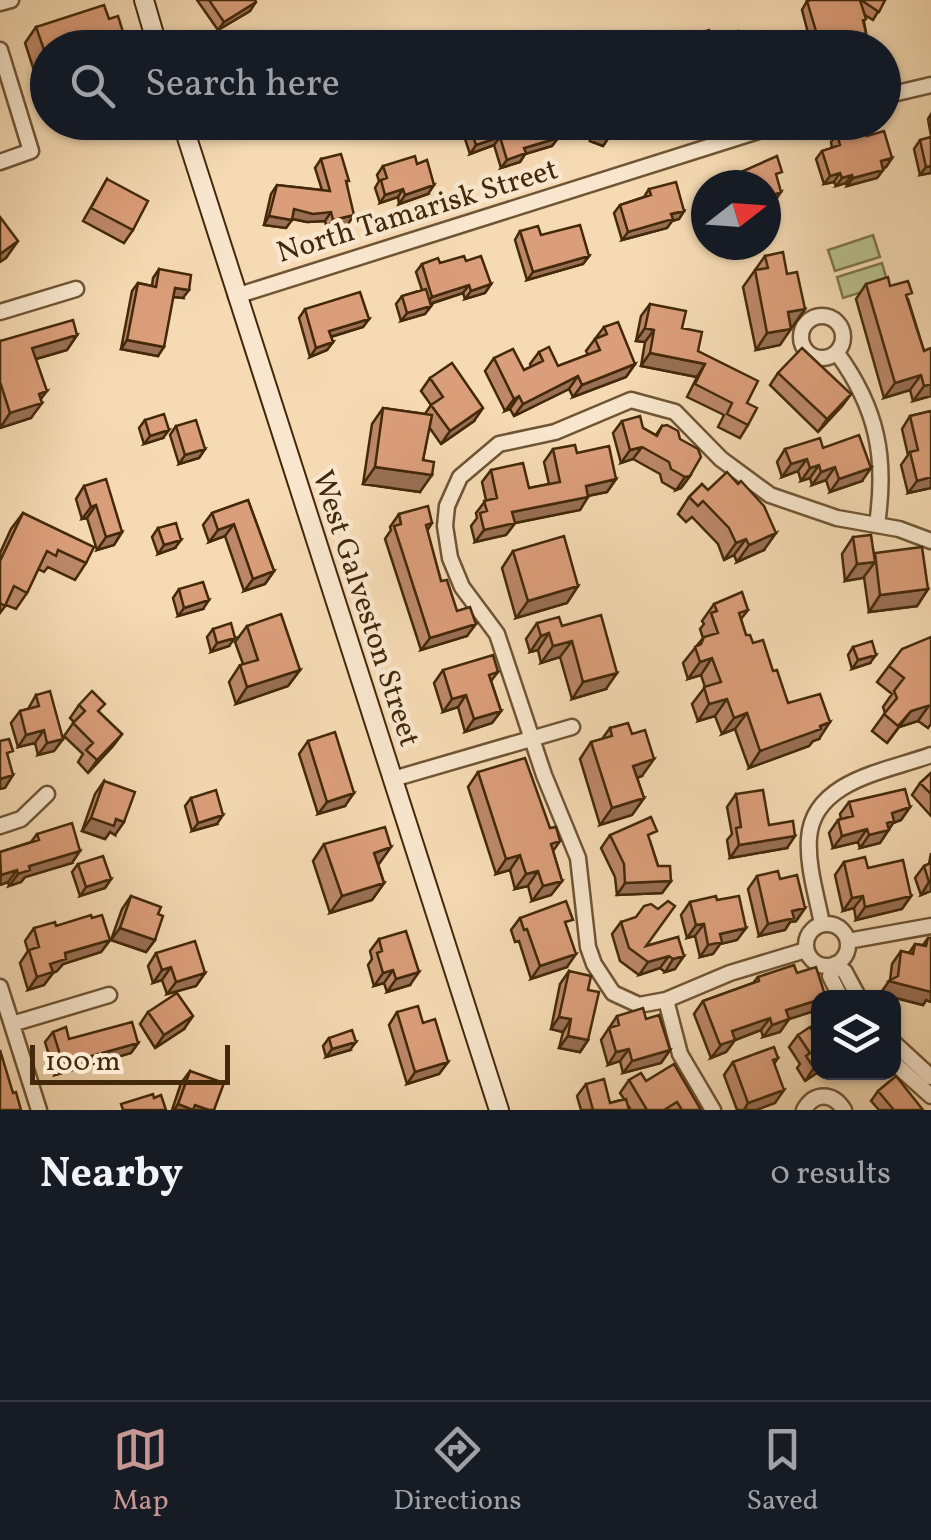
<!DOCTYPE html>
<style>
:root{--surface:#171b24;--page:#242831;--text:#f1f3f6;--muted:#9ea1a6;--line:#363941;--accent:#c59692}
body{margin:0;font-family:Vollkorn,serif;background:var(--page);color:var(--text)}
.controls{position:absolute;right:30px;bottom:30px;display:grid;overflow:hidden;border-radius:20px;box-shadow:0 2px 8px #0004}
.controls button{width:90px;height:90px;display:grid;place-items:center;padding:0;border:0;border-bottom:2px solid var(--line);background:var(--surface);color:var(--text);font:50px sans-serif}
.compass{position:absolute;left:691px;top:170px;width:90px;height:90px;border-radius:50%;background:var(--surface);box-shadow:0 2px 8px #0004;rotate:73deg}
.scale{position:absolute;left:30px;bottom:25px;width:200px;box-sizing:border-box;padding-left:10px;border:5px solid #43290a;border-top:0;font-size:28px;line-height:35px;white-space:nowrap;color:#43290a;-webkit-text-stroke:8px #f8e7ce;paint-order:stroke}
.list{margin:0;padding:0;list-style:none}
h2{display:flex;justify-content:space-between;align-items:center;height:130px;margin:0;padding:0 40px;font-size:42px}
h2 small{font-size:32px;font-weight:400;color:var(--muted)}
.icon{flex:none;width:55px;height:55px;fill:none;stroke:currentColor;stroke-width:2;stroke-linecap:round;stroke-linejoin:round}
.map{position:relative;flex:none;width:931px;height:1110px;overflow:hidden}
.search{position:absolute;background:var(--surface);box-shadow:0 2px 8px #0004;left:30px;right:30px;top:30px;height:110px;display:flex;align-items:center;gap:25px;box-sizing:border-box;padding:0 35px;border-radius:55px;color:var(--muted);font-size:38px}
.sheet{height:290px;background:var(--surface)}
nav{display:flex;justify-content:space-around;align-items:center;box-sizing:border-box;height:140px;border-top:2px solid var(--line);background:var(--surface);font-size:28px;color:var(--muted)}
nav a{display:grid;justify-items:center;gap:5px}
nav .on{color:var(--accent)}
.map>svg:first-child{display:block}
.green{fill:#b9c08e;stroke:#7e744c;stroke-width:2.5}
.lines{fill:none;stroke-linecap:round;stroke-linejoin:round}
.street-casing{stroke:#705534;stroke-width:19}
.secondary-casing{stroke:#43290a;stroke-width:22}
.street{stroke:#f8e7ce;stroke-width:14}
.secondary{stroke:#f8e7ce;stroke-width:18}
.wall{fill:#bc8869;stroke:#43290a;stroke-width:2.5}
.shaded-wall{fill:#996f55;stroke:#43290a;stroke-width:2.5}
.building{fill:#db9e7a;stroke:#43290a;stroke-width:2.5}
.labels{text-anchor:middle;stroke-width:9;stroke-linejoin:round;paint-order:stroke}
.street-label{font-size:30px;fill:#43290a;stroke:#f8e7ce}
</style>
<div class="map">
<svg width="931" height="1110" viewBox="0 0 931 1110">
<rect width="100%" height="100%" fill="#f5dab3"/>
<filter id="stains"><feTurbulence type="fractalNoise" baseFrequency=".002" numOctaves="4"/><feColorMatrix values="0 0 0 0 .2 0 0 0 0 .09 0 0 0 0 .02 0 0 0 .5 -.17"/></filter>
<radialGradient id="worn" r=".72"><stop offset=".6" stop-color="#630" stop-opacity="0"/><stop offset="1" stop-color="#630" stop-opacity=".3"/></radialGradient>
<path class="green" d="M873 235 880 257 835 271 828 250Z
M882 263 888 284 843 298 837 277Z"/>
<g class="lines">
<g class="street-casing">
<path id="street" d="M0 3 11 0
M0 50 31 151 0 162
M884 96 931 85
M236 296 787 122
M0 312 76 289
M801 337a21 21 0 1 1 42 0a21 21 0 1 1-42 0Z
M837 353C877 408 887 457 877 524
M393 779 572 727
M0 826 21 819 47 794
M806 945a21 21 0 1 1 42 0a21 21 0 1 1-42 0Z
M822 924C817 897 807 866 809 838 813 780 888 771 931 755
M848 941 931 926
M806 950 730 973 666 1000 639 1005 613 993 594 964 588 947 578 858 544 775 497 634 462 587 450 558 445 526 447 506 460 477 499 444 555 432 631 400 675 412 721 459 770 495 837 518 899 529 931 541
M0 987 39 1110
M841 998 830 976 835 964 845 972 859 998
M666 1000 680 1054 713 1110
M12 1024 109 995
M894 1043 931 1077
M894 1063 931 1096
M804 1110C814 1092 833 1092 844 1110"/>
</g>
<g class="secondary-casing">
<path id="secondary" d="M144 0 158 48
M182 122 499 1110"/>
</g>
<use href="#street" class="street"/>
<use href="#secondary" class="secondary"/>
</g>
<path class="wall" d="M197 0H255L250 11 218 30Z
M885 0 873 20 865 15 864 22 866 33 861 41V48H812L802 10 807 1Z
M109 19 123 32 113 48H48V90L41 92 25 43 36 27Z
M689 36 712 40 744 48H684L683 45Z
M931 114V136L928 119Z
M593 122H631L619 126 614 123 609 137 603 146 590 141Z
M497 127 558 138 552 146 525 154 520 162 501 168 494 145 470 154 464 136 470 128Z
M837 134 867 136 892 158 886 167 882 168 883 170 877 178 847 186 846 183 836 186 834 182 824 184 816 159 822 151 832 148 831 142Z
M931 137V173L920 175 914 149 920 140Z
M321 159 347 184 348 224 327 229 325 221 307 222 292 219 286 228 264 225 271 194 277 185 322 190 315 168Z
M383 166 428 194 399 204 398 197 380 203 375 188 379 181 377 175Z
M107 179 133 230 124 243 83 221Z
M649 189 684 211 679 219 672 221 667 228 622 240 614 213 620 205 644 197Z
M520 231 541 235 589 256 583 264 527 280 515 240Z
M765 256 787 274 805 309 793 326H791L780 345 756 350 743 287Z
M466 261 491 284 485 293 465 299 463 293 430 304 431 306 425 314 401 321 396 304 402 296 422 290 416 272 422 264Z
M159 269 183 298 173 297 158 356 121 349 132 291 138 283 152 286 153 278Z
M866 284 890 286 908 299 924 351 931 348V396L913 401 910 390 884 398 856 299Z
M650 304 682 328 698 351 747 403 748 425 740 438 718 427 724 415 687 397 697 377 641 366 645 342 636 341 641 316Z
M305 309 369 319 363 327 331 337 333 342 327 350 310 357 299 318Z
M604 327 635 364 626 377 573 397 569 389 514 416 510 409 505 411 485 371 494 358 524 370 531 367 530 364 539 352 558 366 588 355 586 351Z
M77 335 67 350 36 359 41 400 31 418 0 428V341Z
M778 373 851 394 842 406 818 432 770 385Z
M430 378 474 421 441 444 429 427 423 460 420 492 363 484 372 424 383 408 425 414 431 405 421 391Z
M931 411V488L908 493 901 465 908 455 902 429 910 416Z
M145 420 163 438 144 444 139 428Z
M622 421 643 428 656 435 662 426 690 476 681 488 676 490 662 482 660 474 633 459 621 463 613 433Z
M176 426 205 449 199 458 179 464 170 435Z
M823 448 862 481 830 492 826 480 812 485 810 478 801 481 798 471 782 477 777 462 785 449Z
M553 449 577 453 616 479 607 492 588 496 580 510 515 523 506 535 475 542 471 526 477 518 476 513 486 500 482 482 491 470 529 488 549 484 544 462Z
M702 484 764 550 737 562 734 555 724 560 718 544 692 517 686 522 678 514 689 497Z
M84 486 122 532 114 545 97 550 87 518 82 519 76 499Z
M248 500 274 571 265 584 244 591 225 536 209 542 203 525 212 513Z
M23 513 86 563 75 580 48 567 44 572 38 569 27 593 16 609 6 605 0 613V553L11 529Z
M399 514 432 523 427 531 441 581 457 611 467 636 421 650 385 539 391 530 390 527Z
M158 528 175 548 158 554 152 537Z
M853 537 874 554 928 589 917 606 869 612 864 577 845 581 842 554Z
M513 551 578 586 567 603 516 618 502 568Z
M179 589 203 609 178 616 173 598Z
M714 604 748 610 741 619 746 635 773 671 788 703 819 739 813 741 809 746 749 768 735 729 722 734 715 716 698 721 692 704 705 687 701 675 688 679 683 663 703 638 700 629 704 624 702 621Z
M537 623 562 626 606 689 572 699 560 657 541 663 538 650 530 652 526 639Z
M247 626 300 670 288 686 236 704 229 682 240 665 243 664 235 642Z
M213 629 229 646 211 652 207 637Z
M931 637V724L928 728 918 721 899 727 887 743 872 731 885 713 883 707 892 694 877 682 889 666Z
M853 647 870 663 852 669 848 655Z
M443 670 498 672 491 681 501 711 492 723 465 732 458 707 443 712 434 683Z
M36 695 63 739 54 751 38 755 35 743 18 747 11 723 20 711 28 709Z
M79 705 99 712 122 734 113 746 88 773 78 762 83 754 64 736 74 722 70 718Z
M610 728 642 776 637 778 644 798 632 815 600 825 580 759 591 742 602 739Z
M308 741 345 806 318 814 299 754Z
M478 772 550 828 560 841 553 851 562 881 551 895 532 901 528 886 515 889 510 870 496 874 468 787Z
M931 773V816L912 795 920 783Z
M104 781 115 835 110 832 105 839 82 831 95 794Z
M736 794 769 825 787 848 730 858 727 840 732 834 727 807Z
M191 798 217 824 192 831 185 806Z
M849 802 910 807 901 820 893 823 880 843 860 848 858 842 833 848 829 833 838 820 841 819 840 814Z
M37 834 72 863 25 877 21 882 9 886 8 882 0 885V852L31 842Z
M610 835 650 841 658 866 671 881 662 893 617 895 615 877 601 848Z
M324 844 379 864H378L384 883 372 900 330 913 313 861Z
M931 853V891L921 895 915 878 924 866 929 864Z
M844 862 868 868 911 896 902 909 856 920 854 908 843 911 835 875Z
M78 864 111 879 105 888 80 896 72 872Z
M757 876 780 879 805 908 796 921 790 922 785 930 759 936 748 889Z
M131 896 158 914 155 940 146 952 111 940 122 909Z
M717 900 746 928 737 940 720 944 713 954 700 957 695 936 687 938 681 915 690 902Z
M92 918 110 940 101 952 63 964 57 971 53 973 44 985 28 990 20 963 28 951 25 941 34 928 56 926Z
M520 918 567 928V967L531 979 519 941 515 942 511 930Z
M621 922 646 946 678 937 675 969 665 972 660 968 639 975 620 961 612 934Z
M928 938H931V1002L926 1000 923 1005 880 994 890 981 892 964 901 951 909 953 915 944 923 945Z
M379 939 410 985 387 992 384 983 374 986 368 965 372 959 370 951Z
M156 953 205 973 196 986 167 994 162 980 153 983 148 966Z
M569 971 588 990V1040L580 1052 559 1048 563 1032 551 1029 560 984Z
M797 973 818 998 817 1010 789 1019 780 1032 763 1037 761 1030 735 1040 726 1052 711 1058 694 1014 703 1001 753 983 758 977Z
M148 1012 184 1029 155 1048 140 1024Z
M397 1012 423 1023 448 1062 439 1074 407 1084 389 1025Z
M617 1016 646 1019 670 1050 661 1063 623 1073 620 1061 608 1065 601 1040Z
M818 1028V1072L805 1081 797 1068 800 1064 789 1047 798 1035 813 1032Z
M53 1032 69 1039 138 1043 131 1053 55 1075 45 1042Z
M329 1038 350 1050 326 1057 323 1046Z
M778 1058 774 1064 775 1103 756 1110H737L724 1075 733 1062Z
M190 1071 214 1110H172L181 1083Z
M629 1080 646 1081 701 1110H631L627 1104 629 1110H581L577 1096 586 1084 610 1103 624 1099 620 1093Z
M878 1091 923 1110H879L871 1101Z"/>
<path class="shaded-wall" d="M256 2 250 11 218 30 224 22Z
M123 32 113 48H103L111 36Z
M595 132 609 137 603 146 590 141Z
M500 137 494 145 470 154 476 145Z
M558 138 552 146 525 154 520 162 501 168 507 160 524 148Z
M892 158 886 167 875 169 881 161Z
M931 166V173L920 175 926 167Z
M883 170 877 178 847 186 853 178Z
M840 173 834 182 824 184 830 176Z
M852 175 846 183 836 186 842 178Z
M434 185 428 194 399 204 405 195Z
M403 189 398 197 380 203 385 195Z
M781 192 775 201 766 204V198Z
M294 209 331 212 325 221 307 222 288 218Z
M684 211 679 219 672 221 667 228 622 240 628 232 671 214Z
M354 215 348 224 327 229 333 220Z
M269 216 292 220 286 228 264 225Z
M18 241 6 258 0 262V254Z
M589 256 583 264 527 280 533 272Z
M491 284 485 293 465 299 471 291Z
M469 285 463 293 426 305 432 297Z
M175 288 189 290 183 298 169 296Z
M431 306 425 314 401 321 407 313Z
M805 309 793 326 776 329 788 312Z
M369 319 363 327 323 339 329 331Z
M645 328 654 330 645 342 636 341Z
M791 329 780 345 756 350 767 333Z
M77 335 67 350 22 363 32 348Z
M127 340 164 347 158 356 121 349Z
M333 342 327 350 310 357 316 348Z
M650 353 705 364 697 377 641 366Z
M635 364 626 377 573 397 582 385Z
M921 375 910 390 884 398 895 383Z
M578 376 569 389 514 416 523 404Z
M931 384V396L913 401 924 386Z
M47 391 37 404 42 403 31 418 0 428 10 413 39 394Z
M851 394 842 406 818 432 827 419Z
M519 396 510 409 505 411 514 399Z
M483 408 474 421 441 444 450 431Z
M169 430 163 438 144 444 150 436Z
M642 447 633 459 621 463 630 450Z
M205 449 199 458 179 464 185 455Z
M807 459 798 471 782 477 791 464Z
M819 465 810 478 801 481 810 468Z
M375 467 432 475 420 492 363 484Z
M835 467 826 480 812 485 821 472Z
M871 468 862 481 830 492 839 479Z
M690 476 681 488 676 490 685 477Z
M931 477V488L908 493 917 481Z
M616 479 607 492 577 498 586 486Z
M588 497 580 510 515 523 506 535 475 542 484 530 512 512Z
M96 505 87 518 82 519 91 507Z
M234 524 225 536 209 542 218 530Z
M122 532 114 545 97 550 106 537Z
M776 533 764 550 737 562 749 545Z
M746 539 734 555 724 560 736 543Z
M181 540 175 548 158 554 164 545Z
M875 562 863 578 845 581 857 564Z
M274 571 265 584 244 591 253 579Z
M578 586 567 603 516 618 528 601Z
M928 589 917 606 869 612 880 595Z
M209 600 203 609 178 616 184 608Z
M476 624 467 636 421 650 430 638Z
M549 633 538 650 530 652 541 636Z
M235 638 229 646 211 652 217 643Z
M572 641 560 657 541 663 553 646Z
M876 655 870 663 852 669 858 660Z
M712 658 701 675 688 679 700 662Z
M300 670 288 686 236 704 247 687Z
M617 673 606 689 572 699 583 682Z
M466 695 458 707 443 712 452 699Z
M727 699 715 716 698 721 709 704Z
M930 704 918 721 899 727 887 743 911 711Z
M501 711 492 723 465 732 474 719Z
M747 713 735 729 722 734 734 718Z
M830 722 819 739 813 741 809 746 749 768 760 751Z
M44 730 35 743 18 747 26 735Z
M122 734 113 746 88 773 97 760Z
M63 739 54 751 38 755 47 743Z
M654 759 642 776 622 782 633 766Z
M13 775 5 788 0 789V779Z
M354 793 345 806 318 814 327 802Z
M644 798 632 815 600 825 612 808Z
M910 807 901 820 893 823 880 843 860 848 869 835 892 813Z
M223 815 217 824 192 831 198 823Z
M91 818 116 819 124 822 115 835 110 832 105 839 82 831Z
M867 829 858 842 833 848 842 836Z
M795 836 787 848 730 858 739 845Z
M391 847 379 864 363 869 374 853Z
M80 851 72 863 25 877 21 882 9 886 18 874 29 866Z
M520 855 510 870 496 874 506 859Z
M17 870 8 882 0 885 1 875Z
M538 871 528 886 515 889 526 874Z
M111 879 105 888 80 896 86 887Z
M562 881 551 895 532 901 543 886Z
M671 881 662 893 617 895 625 883Z
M929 882H931V891L921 895Z
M384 883 372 900 330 913 342 896Z
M863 896 854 908 843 911 852 898Z
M911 896 902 909 856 920 865 907Z
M805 908 796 921 790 922 785 930 759 936 768 924 792 911Z
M704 924 695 936 687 938 696 925Z
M120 928 155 940 146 952 111 940Z
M746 928 737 940 720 944 713 954 700 957 708 945 720 934Z
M110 940 101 952 63 964 57 971 53 973 44 985 28 990 37 977 50 964 65 953Z
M576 954 567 967 531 979 540 966Z
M669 956 660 968 639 975 648 962Z
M684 956 675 969 665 972 673 959Z
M171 967 162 980 153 983 162 970Z
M393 970 384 983 374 986 383 973Z
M419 972 410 985 387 992 396 979Z
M205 973 196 986 167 994 176 982Z
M889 981 931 990V1002L926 1000 923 1005 880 994Z
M818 1000 817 1010 777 1023 786 1010Z
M193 1016 184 1029 155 1048 164 1035Z
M559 1017 571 1019 563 1032 551 1029Z
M770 1018 761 1030 735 1040 726 1052 711 1058 732 1031Z
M789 1019 780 1032 763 1037 772 1025Z
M568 1036 588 1040 580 1052 559 1048Z
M356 1042 350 1050 326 1057 332 1049Z
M138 1043 131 1053 55 1075 63 1064Z
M629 1049 620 1061 608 1065 616 1052Z
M670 1050 661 1063 623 1073 632 1061Z
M448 1062 439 1074 407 1084 415 1072Z
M818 1065V1072L805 1081 814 1068Z
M784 1090 775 1103 756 1110H744L748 1103Z
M178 1104 195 1105 209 1110H174Z"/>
<path class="building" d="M209 0H255L256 2 224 22Z
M811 0H860L866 19 863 20 866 33 860 36 862 46 821 48 807 1Z
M861 0H885L879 12Z
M104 5 109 19 118 16 123 32 111 36 114 45 107 48H48V61L36 27Z
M709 30 712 40 738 31 744 48H692L689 36Z
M486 122H492L497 127 508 122H553L558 138 524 148 526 153 507 160 500 137 476 145 470 128Z
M597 122H614L609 137 595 132Z
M864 127 867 136 884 131 892 158 881 161 883 170 853 178 852 175 842 178 840 173 830 176 822 151 840 145 837 134Z
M931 137V166L926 167 920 140Z
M341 154 349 181H346L354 215 333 220 331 212 313 214 294 209 292 220 269 216 277 185 330 191 321 159Z
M415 156 417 164 427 160 434 185 405 195 403 189 385 195 381 180 387 178 383 166Z
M777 156 782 172 776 174 781 192 766 198V185H721L723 180Z
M107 179 148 201 133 230 91 208Z
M676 182 684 211 671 214 673 219 628 232 620 205 651 195 649 189Z
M0 217 18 241 0 254Z
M580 225 589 256 533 272 520 231 538 226 541 235Z
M783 252 787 274 797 272 805 309 788 312 791 329 767 333 755 270 768 268 765 256Z
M464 256 466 261 481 256 491 284 471 291 469 285 432 297 422 264 438 258 440 263Z
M159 269 191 275 189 290 175 288 164 347 127 340 138 283 156 287Z
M888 277 890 286 908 281 912 293 906 295 924 351 931 348V384L924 386 921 375 895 383 866 284Z
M426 289 431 306 407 313 402 296Z
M360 292 369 319 329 331 333 342 316 348 305 309Z
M650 304 686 311 682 328 702 332 698 351 758 381 747 403 757 408 748 425 727 414 732 403 695 384 705 364 650 353 654 330 645 328Z
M73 320 77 335 32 348 47 391 39 394 42 403 10 413 0 382V341Z
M618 322 635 364 582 385 578 376 523 404 519 396 514 399 494 358 513 349 524 370 543 361 539 352 549 347 558 366 600 350 595 339 607 334 604 327Z
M802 348 851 394 827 419 778 373Z
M452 363 483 408 450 431 431 405 443 397 430 378Z
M383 408 432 415 423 460 434 462 432 475 375 467Z
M931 411V477L917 481 910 452 918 450 910 416Z
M164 414 169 430 150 436 145 420Z
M640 416 643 428 657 436 662 426 667 425 678 431 680 439 698 449 701 457 690 476 685 477 671 469 669 462 642 447 630 450 622 421Z
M196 420 205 449 185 455 176 426Z
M859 435 871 468 839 479 835 467 821 472 819 465 810 468 807 459 791 464 785 449 820 438 823 448Z
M575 445 577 453 609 446 616 479 586 486 588 497 512 512 515 523 484 530 480 513 487 511 484 501 497 498 491 470 523 463 529 488 560 482 553 449Z
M727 472 738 484 741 481 764 506 776 533 749 545 746 539 736 543 729 528 703 501 698 506 689 497 702 484 708 490Z
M106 479 122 532 106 537 96 505 91 507 84 486Z
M248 500 274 571 253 579 234 524 218 530 212 513Z
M428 506 432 523 426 525 441 581 447 580 457 611 470 607 476 624 430 638 394 526 401 524 399 514Z
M23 513 94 547 86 563 58 550 56 556 47 551 27 593 14 586 5 606 0 603V561Z
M176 523 181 540 164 545 158 528Z
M871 535 875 562 857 564 853 537Z
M564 536 578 586 528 601 513 551Z
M922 547 928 589 880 595 875 553Z
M203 582 209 600 184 608 179 589Z
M742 592 748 610 739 613 746 635H750L753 643 763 640 773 671 777 670 788 703 820 694 830 722 820 726 821 729 760 751 747 713 734 718 727 699 709 704 704 687 721 682 712 658 700 662 695 647 701 644 704 637 718 633 711 613 717 611 714 604Z
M281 614 300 670 247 687 240 665 258 660 247 626Z
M601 615 617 673 583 682 572 641 553 646 549 633 541 636 537 623 559 617 562 626Z
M231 623 235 638 217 643 213 629Z
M931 637V705L911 711 898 726 884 714 897 698 894 691 904 678 889 666 902 649Z
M872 641 876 655 858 660 853 647Z
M493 655 498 672 489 675 501 711 474 719 466 695 452 699 443 670Z
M50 691 63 739 47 743 44 730 26 735 20 711 39 706 36 695Z
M92 691 105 704 98 711 122 734 97 760 86 750 93 743 73 723 85 711 79 705Z
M628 723 632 734 645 730 654 759 633 766 644 798 612 808 591 742 612 736 610 728Z
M335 732 354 793 327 802 308 741Z
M9 739 13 751 7 753 13 775 0 779V741Z
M525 758 550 828 556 827 560 841 551 844 562 881 543 886 538 871 526 874 520 855 506 859 478 772Z
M931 773V794L920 783Z
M104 781 135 792 124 822 116 819 114 826 91 818Z
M905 789 910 807 892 813 894 821 887 823 889 830 869 835 867 829 842 836 838 820 853 816 849 802Z
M216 790 223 815 198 823 191 798Z
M763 790 769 825 793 821 795 836 739 845 736 828 741 827 736 794Z
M651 817 657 831 648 835 658 866H670L671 881 625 883 624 864 610 835Z
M72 823 80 851 29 866 30 870 18 874 17 870 1 875 0 852 39 840 37 834Z
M385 827 391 847 374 853 384 883 342 896 324 844Z
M103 856 111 879 86 887 78 864Z
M865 857 868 868 903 860 911 896 865 907 863 896 852 898 844 862Z
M931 863V882H929L924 866Z
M778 871 780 879 797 875 805 908 792 911 794 918 768 924 757 876Z
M131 896 161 907 158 914 163 916 155 940 120 928Z
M716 896 717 900 739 896 746 928 720 934 722 942 708 945 704 924 696 925 690 902Z
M566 901 573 920 565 922 576 954 540 966 527 929 524 930 520 918Z
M668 901 675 906 646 946 678 937 684 956 673 959 669 956 648 962 629 948 621 922 636 917 644 906 651 904 658 909Z
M91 915 92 918 102 915 110 940 65 953 66 959 50 964 53 972 37 977 29 950 39 947 34 928 55 922 56 926Z
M406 931 419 972 396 979 393 970 383 973 377 953 382 951 379 939Z
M928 938H931V992L889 981 898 976 901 951 913 954 915 944 926 946Z
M195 941 205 973 176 982 171 967 162 970 156 953Z
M794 965 797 973 816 967 826 998H818V1000L786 1010 789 1019 772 1025 770 1018 732 1031 735 1040 720 1045 703 1001 759 981 758 977Z
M569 971 591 976 588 990 599 992 588 1040 568 1036 571 1019 559 1017Z
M177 993 193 1016 164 1035 148 1012Z
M418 1006 423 1023 435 1019 448 1062 415 1072 397 1012Z
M643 1008 646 1019 659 1015 670 1050 632 1061 629 1049 616 1052 609 1028 619 1025 617 1016Z
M132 1022 138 1043 63 1064 53 1032 66 1027 69 1039Z
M810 1027 813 1032 818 1028V1065L814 1068 806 1056 810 1053 798 1035Z
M352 1030 356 1042 332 1049 329 1038Z
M774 1047 778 1058 773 1060 784 1090 748 1103 733 1062Z
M0 1050 13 1093 16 1092 21 1110H0Z
M674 1064 701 1110H682L677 1102 664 1110H647L629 1080 641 1073 646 1081Z
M190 1071 224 1083 214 1110H209L195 1105 193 1110 178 1104Z
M896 1076 923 1110H894L878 1091Z
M604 1079 610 1103 626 1099 629 1110H593L586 1084Z
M153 1094 154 1098 161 1095 166 1110H123L121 1104Z"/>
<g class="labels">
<g class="street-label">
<text transform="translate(417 210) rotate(-17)" y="10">North Tamarisk Street</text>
<text transform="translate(367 608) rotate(72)" y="10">West Galveston Street</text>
</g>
</g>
<rect width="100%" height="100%" filter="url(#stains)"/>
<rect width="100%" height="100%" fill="url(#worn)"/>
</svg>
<div class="controls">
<button><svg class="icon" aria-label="layers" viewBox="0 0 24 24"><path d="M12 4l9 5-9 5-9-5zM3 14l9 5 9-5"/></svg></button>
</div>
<svg class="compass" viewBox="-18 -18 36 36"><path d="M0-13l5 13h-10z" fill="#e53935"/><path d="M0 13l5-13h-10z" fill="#9ea1a6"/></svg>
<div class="scale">100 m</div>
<div class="search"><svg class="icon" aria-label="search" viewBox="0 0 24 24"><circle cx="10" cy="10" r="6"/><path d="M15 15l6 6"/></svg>Search here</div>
</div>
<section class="sheet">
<h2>Nearby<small>0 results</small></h2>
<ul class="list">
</ul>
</section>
<nav>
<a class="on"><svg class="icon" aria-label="map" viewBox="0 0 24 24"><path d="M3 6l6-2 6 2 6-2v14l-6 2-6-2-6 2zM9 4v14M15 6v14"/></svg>Map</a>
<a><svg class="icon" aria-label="directions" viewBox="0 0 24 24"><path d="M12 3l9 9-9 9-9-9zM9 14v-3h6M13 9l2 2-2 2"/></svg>Directions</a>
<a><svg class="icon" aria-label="saved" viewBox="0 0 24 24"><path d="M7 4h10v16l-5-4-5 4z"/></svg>Saved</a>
</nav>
